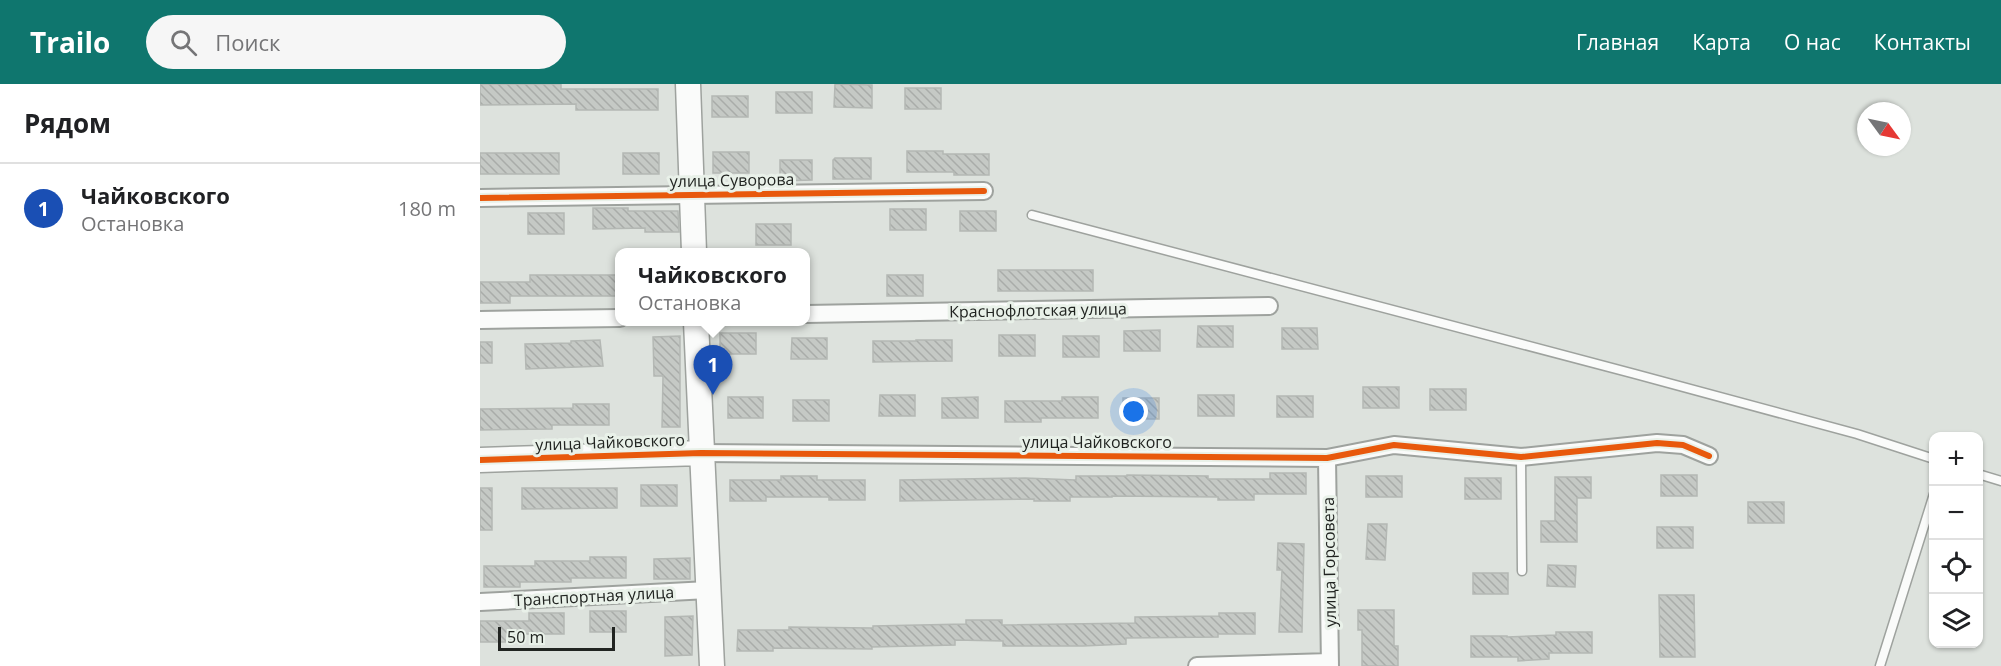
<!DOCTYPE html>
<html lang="ru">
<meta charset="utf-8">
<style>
:root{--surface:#fff;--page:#f6f6f6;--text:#202124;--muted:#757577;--line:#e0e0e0;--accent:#0f766e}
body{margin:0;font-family:"Open Sans",sans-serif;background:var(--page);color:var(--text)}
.controls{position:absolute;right:18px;bottom:18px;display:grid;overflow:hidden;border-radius:12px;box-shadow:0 2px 4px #0004}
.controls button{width:54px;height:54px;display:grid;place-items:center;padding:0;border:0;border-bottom:2px solid var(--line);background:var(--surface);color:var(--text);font:30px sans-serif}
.compass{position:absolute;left:1377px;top:18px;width:54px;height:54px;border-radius:50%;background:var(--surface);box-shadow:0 2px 4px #0004;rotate:123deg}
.scale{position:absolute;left:18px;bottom:15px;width:117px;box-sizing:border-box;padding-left:6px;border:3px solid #212421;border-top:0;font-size:16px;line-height:21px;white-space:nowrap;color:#212421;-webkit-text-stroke:4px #e9f1e9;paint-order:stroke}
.you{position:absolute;left:654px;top:328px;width:21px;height:21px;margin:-15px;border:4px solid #fff;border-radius:50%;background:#1a73e8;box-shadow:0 0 0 9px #1a73e833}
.badge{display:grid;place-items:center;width:39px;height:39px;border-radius:50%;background:var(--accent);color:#fff;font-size:20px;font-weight:700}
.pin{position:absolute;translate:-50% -50px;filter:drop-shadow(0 2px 3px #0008)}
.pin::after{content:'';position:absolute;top:32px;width:21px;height:18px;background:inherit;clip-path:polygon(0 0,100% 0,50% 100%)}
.popup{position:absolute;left:135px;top:164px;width:195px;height:78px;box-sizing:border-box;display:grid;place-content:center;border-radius:12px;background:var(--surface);filter:drop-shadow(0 2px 4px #0005);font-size:20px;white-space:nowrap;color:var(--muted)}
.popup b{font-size:22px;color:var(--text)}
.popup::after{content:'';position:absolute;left:50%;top:100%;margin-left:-12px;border:12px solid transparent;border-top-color:var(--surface)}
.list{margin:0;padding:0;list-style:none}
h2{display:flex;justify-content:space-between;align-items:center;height:78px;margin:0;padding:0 24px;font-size:26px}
h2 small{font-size:20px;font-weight:400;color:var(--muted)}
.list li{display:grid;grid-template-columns:39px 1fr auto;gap:18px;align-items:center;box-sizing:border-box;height:90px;padding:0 24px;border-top:2px solid var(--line)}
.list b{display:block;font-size:22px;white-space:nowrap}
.list p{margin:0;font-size:20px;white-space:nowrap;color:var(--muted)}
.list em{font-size:20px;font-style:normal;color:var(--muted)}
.icon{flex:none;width:33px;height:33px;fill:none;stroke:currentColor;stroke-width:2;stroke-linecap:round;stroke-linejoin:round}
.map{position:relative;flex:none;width:1521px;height:582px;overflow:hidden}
header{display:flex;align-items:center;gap:36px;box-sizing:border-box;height:84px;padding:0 30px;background:var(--accent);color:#fff}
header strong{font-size:28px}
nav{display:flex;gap:33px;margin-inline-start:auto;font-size:21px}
.search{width:420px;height:54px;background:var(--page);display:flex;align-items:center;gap:15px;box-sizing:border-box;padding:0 21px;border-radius:33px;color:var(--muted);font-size:22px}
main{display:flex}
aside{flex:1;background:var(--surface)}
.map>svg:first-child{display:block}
.building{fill:url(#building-back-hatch);stroke:#b4b8b4;stroke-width:1.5}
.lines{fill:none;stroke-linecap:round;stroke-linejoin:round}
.lane-casing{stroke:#9ea29e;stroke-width:11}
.street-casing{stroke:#9ea29e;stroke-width:20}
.secondary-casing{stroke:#9ea29e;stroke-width:27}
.lane{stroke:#fafbfa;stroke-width:8}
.street{stroke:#fafbfa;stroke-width:16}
.secondary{stroke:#fafbfa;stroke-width:24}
.cycleway-casing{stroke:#e9f1e9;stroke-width:10}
.cycleway{stroke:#e8590c;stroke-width:6}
.labels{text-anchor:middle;stroke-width:6;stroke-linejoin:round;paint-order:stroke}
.street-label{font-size:16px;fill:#212421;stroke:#e9f1e9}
</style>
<header>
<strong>Trailo</strong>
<div class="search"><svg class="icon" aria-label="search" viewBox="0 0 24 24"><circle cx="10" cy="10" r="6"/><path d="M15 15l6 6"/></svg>Поиск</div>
<nav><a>Главная</a><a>Карта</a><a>О нас</a><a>Контакты</a></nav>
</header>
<main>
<aside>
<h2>Рядом<small></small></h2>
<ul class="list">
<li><span class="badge" style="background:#1a4fb4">1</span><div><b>Чайковского</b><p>Остановка</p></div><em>180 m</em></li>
</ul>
</aside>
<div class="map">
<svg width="1521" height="582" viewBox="0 0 1521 582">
<defs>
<pattern id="building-back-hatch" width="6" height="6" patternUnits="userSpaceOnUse" patternTransform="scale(1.5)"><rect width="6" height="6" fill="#c5c9c5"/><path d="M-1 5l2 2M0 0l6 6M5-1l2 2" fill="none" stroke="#a9aca9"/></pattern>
</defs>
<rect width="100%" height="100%" fill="#dde2dd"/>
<path class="building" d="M0 0H81V5H178V26H96V20L0 21Z
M355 0 392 1V24L354 23Z
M425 4H461V25H425Z
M296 8H332V29H296Z
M232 12H268V33H232Z
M427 67H463V70H509V91H474V88H427Z
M233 68H269V89H233Z
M0 69H79V90H0Z
M143 69H179V90H143Z
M355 74H391V95H353V76Z
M300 76H332V96L300 97Z
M113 124H148V127H198L199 148H165V144L113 145Z
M410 125H446V146H410Z
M480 127H516V147H480Z
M48 129H84V150H48Z
M276 140H311V161H276Z
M518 186H613V207H518Z
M50 191H136V212H30V219H0V198H50Z
M407 191H443V212H407Z
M718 242H753V263H717Z
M802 244H837L838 265H802Z
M680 246V267H644V247Z
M240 249H276V270H240Z
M519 251H555V272H519Z
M200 252V343H182L183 292H174L173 253Z
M583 252H619V273H583Z
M312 254H347V275H311Z
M120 256 123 282 46 285 45 260 91 259V257Z
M436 256H472V277L393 278V257H436Z
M0 258H12V279H0Z
M883 303H919V324H883Z
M950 305H986V326H950Z
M400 311H435V332H399Z
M718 311H754V332H718Z
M797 312H833V333H797Z
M248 313H283V334H248Z
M498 313V334H462V314Z
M582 313H618V334H561V338H525V317H582Z
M643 314H679V335H643Z
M313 316H349V337H313Z
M93 320H129V341H72V345L0 346V325L93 324Z
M790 389H826V410H774V416H738V413L632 412V413H590V417H554V415L420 417V396L545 394 596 396V392H647V391L728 392V395H790Z
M1181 391H1217V412H1181Z
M301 392H337V396H385V416H349V413H286V417H250V396H301Z
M886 392H922V413H886Z
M1075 393H1111V414H1097V458H1061V437H1075Z
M985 394H1021V415H985Z
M161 401H197V422H161Z
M0 404H12V446H0Z
M42 404H137V424L42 425Z
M1268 418H1304V439H1268Z
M888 440H907L905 476 886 475Z
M1177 443H1213V464H1177Z
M798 459 824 460 822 548H799L802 486H797Z
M110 473H146V494H91V498H40V503H4V482H55V477H110Z
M210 474V495H174V475Z
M1068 481 1096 482 1095 503 1067 502Z
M993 489H1028V510H993Z
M1179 511H1214L1215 573H1180Z
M878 526H914V562H918V582H882V546H878Z
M110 527H146V548H110Z
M49 529H84V550H31V558H0V537H49Z
M739 529H775V550H738V553L646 554V560L603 562H523V557L475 556V561L392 563V565L293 564V567H257L258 546H309V543L393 544V542L486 540V536H522V541L655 539V533L739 532Z
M213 532 212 571 185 572V533Z
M1076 548H1112V569H1069V575L1038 577V573H991V552H1027V553L1076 551Z"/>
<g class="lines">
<g class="lane-casing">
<path id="lane" d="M552 131 1155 290 1377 350 1454 375
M1041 373 1042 487
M1498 390 1521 397
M1400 582 1454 410"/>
</g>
<g class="street-casing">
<path id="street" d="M0 114 504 107
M326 230 789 222
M0 236 140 234
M221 369 847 374 914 361 1041 373 1177 359 1203 361 1229 372
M847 374 850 582
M0 518 228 506
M717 582 850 578"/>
</g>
<g class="secondary-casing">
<path id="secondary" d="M208 0 214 168
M216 238 232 582
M0 376 221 369"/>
</g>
<use href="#lane" class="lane"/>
<use href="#street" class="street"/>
<use href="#secondary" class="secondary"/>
<g class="cycleway-casing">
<path id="cycleway" d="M0 114 504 107
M0 376 221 369 847 374 914 361 1041 373 1177 359 1203 361 1229 372"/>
</g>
<use href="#cycleway" class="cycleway"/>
</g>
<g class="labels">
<g class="street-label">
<text transform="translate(252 96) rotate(-1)" y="6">улица Суворова</text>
<text transform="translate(558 226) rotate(-1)" y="6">Краснофлотская улица</text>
<text transform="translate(130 358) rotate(-2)" y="6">улица Чайковского</text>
<text x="617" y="364">улица Чайковского</text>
<text transform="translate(849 478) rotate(-91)" y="6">улица Горсовета</text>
<text transform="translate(114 512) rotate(-3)" y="6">Транспортная улица</text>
</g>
</g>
</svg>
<div class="controls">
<button>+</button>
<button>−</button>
<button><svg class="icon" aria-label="locate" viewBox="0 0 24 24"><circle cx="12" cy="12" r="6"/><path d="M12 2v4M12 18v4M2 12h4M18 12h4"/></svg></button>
<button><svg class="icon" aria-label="layers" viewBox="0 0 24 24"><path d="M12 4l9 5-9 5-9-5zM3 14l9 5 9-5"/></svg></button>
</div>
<svg class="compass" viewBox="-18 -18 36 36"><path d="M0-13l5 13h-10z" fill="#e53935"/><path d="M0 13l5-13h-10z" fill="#757577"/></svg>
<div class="scale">50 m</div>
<div class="you"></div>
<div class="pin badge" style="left:233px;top:311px;background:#1a4fb4">1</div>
<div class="popup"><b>Чайковского</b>Остановка</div>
</div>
</main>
